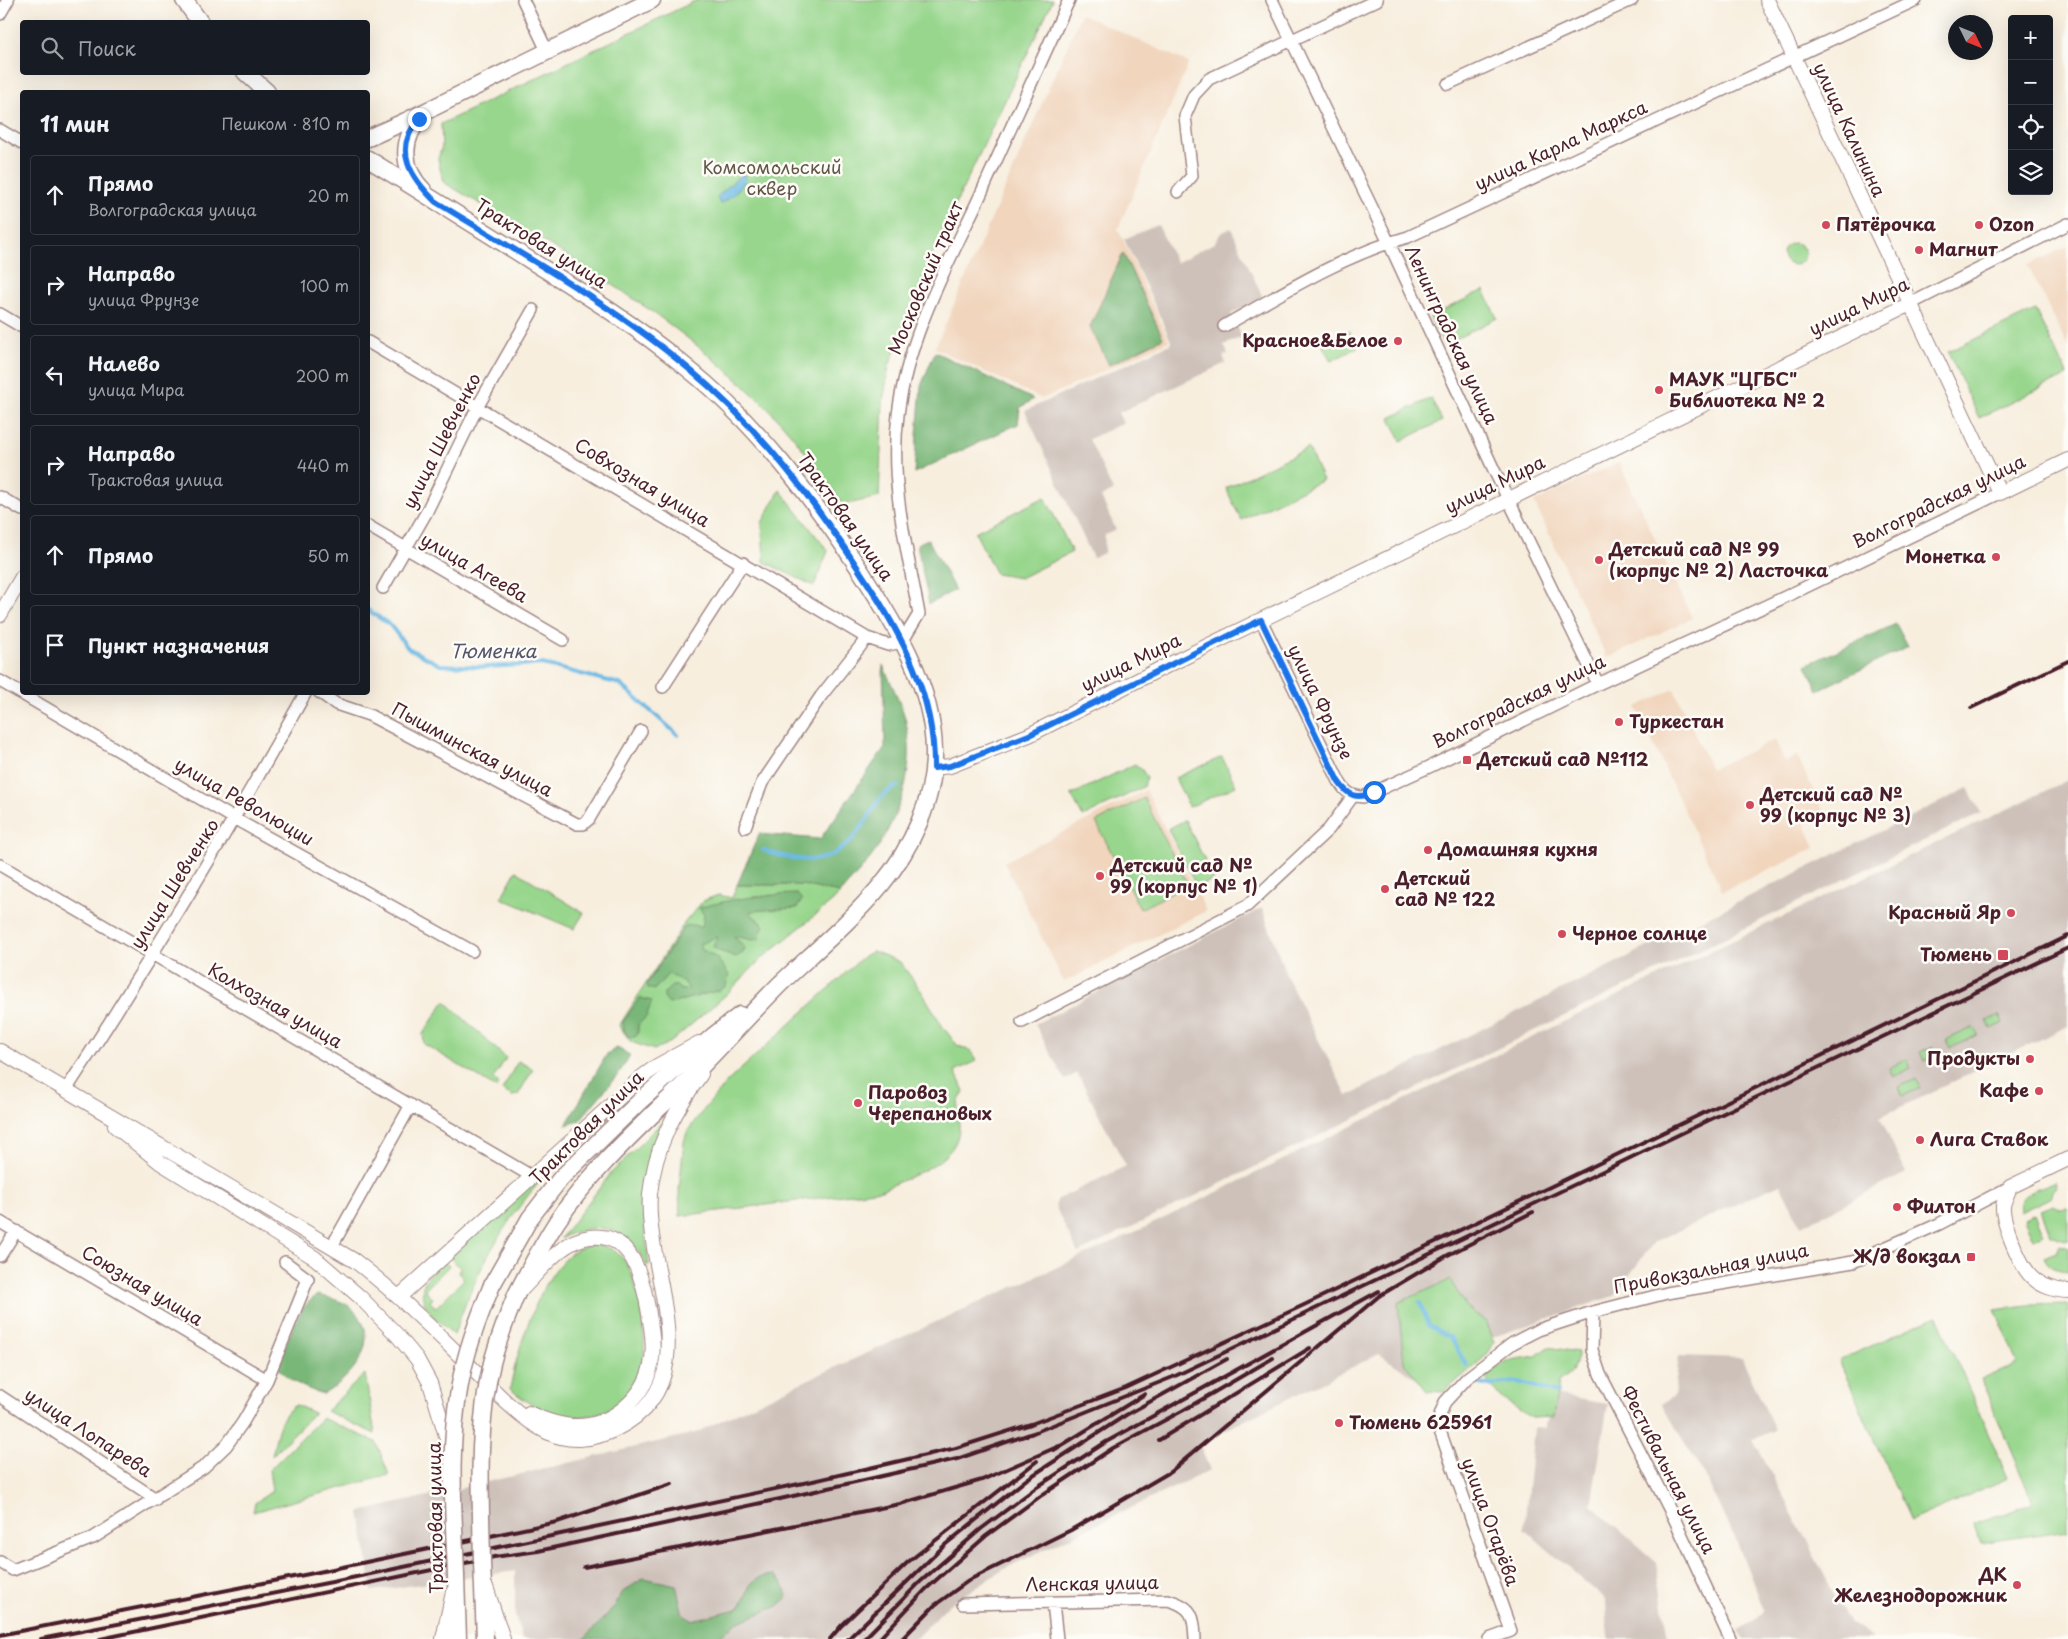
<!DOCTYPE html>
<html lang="ru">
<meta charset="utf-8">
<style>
:root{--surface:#171b24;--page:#20242c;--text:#f1f3f6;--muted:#9ea1a6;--line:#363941}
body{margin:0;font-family:"Playpen Sans",sans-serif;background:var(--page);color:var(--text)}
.controls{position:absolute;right:15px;top:15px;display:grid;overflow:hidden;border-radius:5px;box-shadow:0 5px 20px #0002}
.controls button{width:45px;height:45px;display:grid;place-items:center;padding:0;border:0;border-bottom:1px solid var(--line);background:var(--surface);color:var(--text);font:25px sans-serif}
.compass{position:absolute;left:1948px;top:15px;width:45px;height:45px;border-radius:50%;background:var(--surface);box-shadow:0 5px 20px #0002;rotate:133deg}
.stop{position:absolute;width:15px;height:15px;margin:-11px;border:4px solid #1a73e8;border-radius:50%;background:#fff}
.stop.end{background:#1a73e8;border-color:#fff;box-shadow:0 1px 5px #0008}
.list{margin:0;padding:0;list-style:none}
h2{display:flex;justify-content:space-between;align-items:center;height:65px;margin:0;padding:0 20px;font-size:21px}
h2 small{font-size:16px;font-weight:400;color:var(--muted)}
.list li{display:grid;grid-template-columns:32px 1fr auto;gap:15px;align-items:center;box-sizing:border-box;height:80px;margin:0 10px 10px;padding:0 10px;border:1px solid var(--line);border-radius:5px}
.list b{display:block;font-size:19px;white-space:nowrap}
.list p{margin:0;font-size:16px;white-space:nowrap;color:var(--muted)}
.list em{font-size:16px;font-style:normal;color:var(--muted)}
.icon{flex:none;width:28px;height:28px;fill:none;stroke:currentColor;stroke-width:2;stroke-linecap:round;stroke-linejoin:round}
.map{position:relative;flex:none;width:2068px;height:1639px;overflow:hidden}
.search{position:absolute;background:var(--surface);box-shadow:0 5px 20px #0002;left:20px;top:20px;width:350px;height:55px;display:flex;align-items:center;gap:12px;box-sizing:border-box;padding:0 18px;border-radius:5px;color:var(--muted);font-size:19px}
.panel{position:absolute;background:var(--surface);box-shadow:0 5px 20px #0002;left:20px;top:90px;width:350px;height:605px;border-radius:5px}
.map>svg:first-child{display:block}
.built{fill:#f1d5bd}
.industrial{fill:#cec1ba}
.green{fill:#97d68c;stroke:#707a5c}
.forest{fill:#79b778;stroke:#626b52}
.water{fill:#6ab9e4;stroke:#5a6c88}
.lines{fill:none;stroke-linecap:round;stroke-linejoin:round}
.stream{stroke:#6ab9e4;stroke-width:4}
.minor-casing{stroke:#a08684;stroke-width:14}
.tertiary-casing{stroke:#a08684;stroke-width:16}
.primary-casing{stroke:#a08684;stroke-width:19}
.minor{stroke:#fff;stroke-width:11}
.tertiary{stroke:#fff;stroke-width:14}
.primary{stroke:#fff;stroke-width:16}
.rail{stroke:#4a1f2b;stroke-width:4}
.primary-bridge-casing{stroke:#a08684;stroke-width:19;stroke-linecap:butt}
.primary-bridge{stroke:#fff;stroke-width:16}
.route{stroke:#1a73e8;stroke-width:6}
.poi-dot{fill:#d1495b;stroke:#fdfcf7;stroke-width:2}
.labels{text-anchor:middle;stroke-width:5;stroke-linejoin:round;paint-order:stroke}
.street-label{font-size:18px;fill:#4a1f2b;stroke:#fdfcf7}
.park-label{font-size:18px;fill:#615648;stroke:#fdfcf7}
.poi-label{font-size:18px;font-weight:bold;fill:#4a1f2b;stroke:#fdfcf7;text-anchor:start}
.water-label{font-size:19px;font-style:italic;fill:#55556c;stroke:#fdfcf7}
</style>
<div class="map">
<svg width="2068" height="1639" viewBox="0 0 2068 1639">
<rect width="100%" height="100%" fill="#fdfcf7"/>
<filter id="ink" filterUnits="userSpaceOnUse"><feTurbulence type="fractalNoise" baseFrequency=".02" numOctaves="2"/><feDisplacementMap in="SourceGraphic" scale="10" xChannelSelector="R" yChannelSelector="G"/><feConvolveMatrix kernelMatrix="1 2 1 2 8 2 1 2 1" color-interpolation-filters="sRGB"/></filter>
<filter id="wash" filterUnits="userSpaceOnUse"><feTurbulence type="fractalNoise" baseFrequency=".0096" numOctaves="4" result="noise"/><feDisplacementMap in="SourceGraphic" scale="20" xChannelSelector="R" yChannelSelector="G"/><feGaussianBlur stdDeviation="1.12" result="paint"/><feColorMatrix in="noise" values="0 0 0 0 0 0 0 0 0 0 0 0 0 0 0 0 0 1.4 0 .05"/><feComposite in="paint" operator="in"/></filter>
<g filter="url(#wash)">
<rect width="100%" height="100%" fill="#f7eede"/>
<path class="built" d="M1081 14 1189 63 1118 229 1169 341 1042 399 935 348Z
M2068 246V347L2028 265Z
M1619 462 1692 618 1607 658 1534 502Z
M1674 689 1711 769 1775 740 1785 762 1797 756 1825 815 1805 824 1815 848 1722 891 1636 707Z
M1146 790 1206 911 1064 982 1004 862Z"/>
<path class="industrial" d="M1158 225 1176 263 1214 243 1221 233 1231 228 1263 298 1231 314 1242 337 1224 345 1228 354 1223 356 1226 363 1118 413 1123 423 1089 439 1113 491 1101 497 1116 530 1105 535 1104 553 1093 558 1025 411 1172 343 1124 239Z
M2068 780V1026L1880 1117 1906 1173 1801 1226 1780 1184 1654 1242 1614 1296 1490 1338 1433 1390 1379 1354 1199 1443 1210 1470 1006 1568 948 1605 915 1639H522L515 1615V1571L372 1591 360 1512 695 1433 783 1391 1144 1228 1584 1012Z
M1968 788 1981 813 1078 1253 1055 1206 1058 1199 1126 1166 1077 1073 1065 1080 1035 1024 1262 908 1289 982 1347 1096Z
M1679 1356 1742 1358 1775 1430 1753 1439 1850 1624 1873 1639H1744L1739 1631 1754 1621 1764 1610 1735 1538 1708 1481 1661 1404 1674 1396Z
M1553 1395 1608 1404 1591 1505 1656 1562 1668 1639H1608L1606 1600 1524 1529 1534 1428 1545 1429Z"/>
<path class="green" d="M697 0H1053L935 247 889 366 883 402 879 497 843 505C818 468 791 430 758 399 664 308 555 248 443 182L438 159 442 146 441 124Z
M1783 254a11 11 0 1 1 22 0a11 11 0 1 1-22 0Z
M1484 290 1497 318 1444 345 1430 317Z
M2035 310 2068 375 1979 418 1948 352Z
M1349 331 1357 348 1331 361 1322 344Z
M1431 398 1442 421 1401 441 1390 418Z
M1308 448 1323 480 1241 520 1226 488Z
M780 490 828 551 814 586 764 562 762 523Z
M1045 497 1072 552 1020 578 996 574 975 532Z
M1222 757 1236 786 1189 807 1175 778Z
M1135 764 1142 770 1147 778 1143 787 1083 817 1071 795Z
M1144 798 1188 885 1140 909 1096 822Z
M1185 820 1214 879 1197 888 1168 829Z
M516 871 584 913 574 929 501 898Z
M737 885H802L840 893 833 901 761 959 727 994 671 1042 654 1050 631 1042 619 1026 685 922 703 901 718 895 732 898Z
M873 951 900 962 922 992 943 1027 957 1045 972 1052 977 1061 955 1071 964 1091C963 1095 958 1100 958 1105 956 1116 962 1124 957 1139 947 1166 905 1178 881 1190L680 1216 679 1189 684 1142 687 1132 697 1118 727 1082 864 956Z
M445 1001 506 1058 493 1079 499 1083 496 1088 424 1044 423 1034Z
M1999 1015 2003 1023 1991 1029 1987 1021Z
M1974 1027 1978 1035 1950 1048 1946 1040Z
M1933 1046 1937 1055 1924 1061 1920 1052Z
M1907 1059 1911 1068 1893 1077 1889 1068Z
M518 1061 533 1069 518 1095 512 1096 502 1090Z
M1916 1079 1920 1088 1903 1096 1899 1087Z
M662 1122 650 1160 645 1231 649 1265H646C627 1226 599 1220 561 1238L611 1173Z
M541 1175 544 1177C501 1224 474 1276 454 1335 439 1321 414 1305 425 1281 429 1274 438 1267 444 1262L449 1266 425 1290 433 1298 430 1302 436 1307 464 1279 458 1273 460 1268 449 1257Z
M2055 1181 2057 1187 2053 1191 2052 1197 2020 1212C2016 1192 2040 1188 2055 1181Z
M2054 1205 2060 1209 2067 1208 2068 1211V1241L2051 1235 2041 1210Z
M2035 1214 2044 1234 2033 1239 2024 1219Z
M592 1245C626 1244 634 1277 640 1304 648 1346 649 1393 602 1412 585 1418 566 1419 549 1413 535 1408 522 1398 510 1389 517 1351 538 1282 568 1256 575 1250 583 1247 592 1245Z
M2059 1245 2068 1248V1271C2057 1270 2049 1268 2044 1257L2056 1252Z
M1450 1280 1466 1306 1485 1321 1494 1343 1487 1355 1444 1392 1427 1391 1404 1363 1398 1303Z
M2068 1304V1530L1980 1543 1973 1525 2033 1503 1981 1379 2018 1363 1995 1309 2028 1305Z
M1937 1316 2008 1478 1910 1521 1839 1360Z
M1548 1347 1578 1352 1572 1372 1559 1382 1553 1417 1531 1418 1500 1397 1483 1375 1511 1360 1536 1356Z
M365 1374 375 1434 326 1411Z
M296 1405 314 1413 272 1456C276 1438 279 1414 296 1405Z
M322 1418 376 1442 389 1475 253 1512 255 1503 272 1491 269 1470Z"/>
<path class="forest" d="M1123 253 1163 338 1109 365 1090 327Z
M935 352 1033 399 1020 408 1018 424 914 473 921 386Z
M928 539 955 590 929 604 917 544Z
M1896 624 1908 647 1818 690 1806 665Z
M883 665C890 682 900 700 905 718 917 765 902 809 877 849 867 864 852 879 840 893L802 885H737L759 834 820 839 885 747Z
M797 894 802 900 797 908 751 911V914L762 923 764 927 761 931 759 939 752 940 734 936 745 948 743 953 736 957 719 951 713 947 717 937C711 938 707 943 700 943L701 949 717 958 729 975 726 986 720 990 669 1004 664 998V993L672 986H677L681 990 689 989 684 982 668 974 654 990 648 988 647 984 685 926 694 925 702 928 704 915 699 908C732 898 763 895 797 894Z
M640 998 652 1001 646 1017 638 1025V1034L635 1037H629L624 1030 623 1022Z
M617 1048 630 1055 620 1072 579 1121 566 1125 607 1054Z
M318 1295C328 1298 342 1300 350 1307 386 1337 354 1376 324 1394 310 1391 285 1380 278 1366 286 1346 298 1304 318 1295Z
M774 1575 782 1582 787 1596 781 1605 736 1623 717 1639H584L615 1606 621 1593 644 1578 676 1585 683 1615 692 1620 737 1609C753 1593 741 1578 774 1575Z"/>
<path class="water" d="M743 173 746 180 733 195 720 204 717 197Z"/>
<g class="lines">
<path class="stream" d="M368 610 390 625 408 648 440 665 486 667 542 664 620 684 678 735
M763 850C814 868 840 864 869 816 877 803 883 791 898 786
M1420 1302 1429 1326 1450 1337 1467 1366
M1477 1383 1484 1385 1518 1382 1557 1393"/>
</g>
</g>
<g filter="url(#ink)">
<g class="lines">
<g class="minor-casing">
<path id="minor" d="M523 0 547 51
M1272 0 1389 243 1494 470 1598 684
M0 14 8 0
M1448 84 1632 0
M0 130 22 143
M1178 192 1192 176 1185 116 1194 95 1209 79 1377 0
M1910 304 2068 224
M0 314 22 327
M1224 326C1283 293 1343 255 1408 237L1916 0
M368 342 867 638 888 645 902 642 919 614C907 549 889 481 898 415 907 338 947 266 980 196 1010 131 1039 65 1069 0
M0 497 22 510
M368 526 563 640
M383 588 426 513 478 406 533 310
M1261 620 1339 781C1345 792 1351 796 1363 797L1429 767 1598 684 1785 597 2000 493
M0 681 235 819 472 951
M663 687 743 563
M319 692 336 704 369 715 577 824H583L589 819 641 731
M745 827 762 783 821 696 867 638
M0 865 533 1177
M1022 1022 1247 906 1329 829 1353 796
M66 1090C151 960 230 828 306 692
M0 1222 267 1380
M332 1246 411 1105
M0 1256 16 1231
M1593 1312 1592 1350 1600 1374 1674 1518 1730 1639
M0 1396 156 1499
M0 1562 13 1570 93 1538 204 1467 226 1446 243 1422 267 1380 308 1279 285 1262
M1053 1603 1057 1639
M963 1604 1168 1600C1193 1607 1194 1616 1195 1639
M1489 1639 1511 1631 1440 1431V1415L1445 1402 1467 1378 1513 1343 1538 1330 1593 1312 1667 1293 1853 1262 1939 1224 2010 1187"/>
</g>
<g class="tertiary-casing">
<path id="tertiary" d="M1767 0 2000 493 2068 460
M0 615 22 577
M934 768 950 766 1029 735 1156 671 1910 304
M0 1051 355 1261C393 1290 427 1323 461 1357 485 1381 517 1417 547 1432 569 1443 594 1440 616 1429 712 1381 644 1273 650 1194 655 1146 674 1112 701 1074
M115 1126 161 1163 315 1258 360 1297 397 1335 417 1359 430 1383 451 1452
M2068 1159 2010 1187C2008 1193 2004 1200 2003 1206 2002 1222 2020 1266 2032 1277 2041 1286 2056 1291 2068 1291
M522 1289C541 1270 562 1240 590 1237 632 1232 642 1277 648 1308 651 1327 655 1346 651 1365 644 1398 611 1426 577 1426 560 1426 544 1420 529 1413
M399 1297 642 1077 657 1066 699 1043
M486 1587 503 1639
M443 1639 453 1592"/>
</g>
<g class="primary-casing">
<path id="primary" d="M184 0 200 22
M245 72 267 92
M423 116C400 138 401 169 424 191
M368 138 406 121 652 0
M368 159C423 193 478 227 533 262 585 294 638 327 686 367 757 424 812 497 862 573 896 626 933 686 934 751 935 799 911 849 881 885 851 921 815 951 781 983 750 1014 721 1047 690 1078 644 1124 594 1167 558 1220 542 1244 529 1270 516 1295
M492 1285 530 1218 561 1178 640 1101 713 1036 740 1015
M482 1562 485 1639
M456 1576 458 1639"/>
</g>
<use href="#minor" class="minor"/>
<use href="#tertiary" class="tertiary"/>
<use href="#primary" class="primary"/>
<path class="rail" d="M1971 708 2068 661
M1159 1440 1310 1348
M1054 1450 1145 1394
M584 1567 900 1504 982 1480 1059 1446
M0 1635 309 1574 557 1522 672 1484
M41 1639 337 1581 813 1481 956 1448 1031 1424 1126 1388 1304 1305 1687 1121 2068 936
M100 1639 494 1557 538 1551 780 1499 957 1459 1033 1433 1173 1377 2068 948
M830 1639 841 1626 908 1562 1037 1461
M848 1639 946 1544 1027 1479 1126 1415 1227 1359
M864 1639 920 1582 981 1529 1037 1487 1106 1442 1379 1291
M879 1639 926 1589 986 1536 1042 1495 1113 1448 1182 1411 1273 1358
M902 1639 935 1605 971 1579 1071 1530 1170 1472 1379 1296 1448 1255 1533 1212"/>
<g class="primary-bridge-casing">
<path id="primary-bridge" d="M482 1562C481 1496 476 1428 492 1363 498 1340 507 1317 516 1295
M456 1576C454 1515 448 1450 459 1390 465 1353 478 1319 492 1285"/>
</g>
<use href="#primary-bridge" class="primary-bridge"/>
</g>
</g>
<g class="lines" filter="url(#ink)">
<path class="route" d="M419 119C392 150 411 178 436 202 522 255 612 304 689 369 759 427 814 500 863 576 902 635 935 696 934 768L950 766 1029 735 1261 620 1338 781C1348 796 1357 800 1374 792"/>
</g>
<g class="poi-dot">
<circle cx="1826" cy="225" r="5"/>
<circle cx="1979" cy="225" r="5"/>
<circle cx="1919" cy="250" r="5"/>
<circle cx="1398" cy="341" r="5"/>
<circle cx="1659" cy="390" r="5"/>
<circle cx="1996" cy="557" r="5"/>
<circle cx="1599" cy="560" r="5"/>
<circle cx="1619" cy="722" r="5"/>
<rect x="1462" y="755" width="10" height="10" rx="2.5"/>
<circle cx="1750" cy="805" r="5"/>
<circle cx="1428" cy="850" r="5"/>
<circle cx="1100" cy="876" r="5"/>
<circle cx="1385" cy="889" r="5"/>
<circle cx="2011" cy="913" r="5"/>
<circle cx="1562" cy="934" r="5"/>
<rect x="1997" y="949" width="12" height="12" rx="2.5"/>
<circle cx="2030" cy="1059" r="5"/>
<circle cx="2039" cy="1091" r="5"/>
<circle cx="858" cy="1103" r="5"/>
<circle cx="1920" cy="1140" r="5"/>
<circle cx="1897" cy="1207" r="5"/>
<rect x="1966" y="1252" width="10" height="10" rx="2.5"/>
<circle cx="1339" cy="1423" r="5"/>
<circle cx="2017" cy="1585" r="5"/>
</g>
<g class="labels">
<g class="street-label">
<text transform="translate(1849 130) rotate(65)" y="6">улица Калинина</text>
<text transform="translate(1561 146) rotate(-25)" y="6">улица Карла Маркса</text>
<text transform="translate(541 244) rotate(32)" y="6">Трактовая улица</text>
<text transform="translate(926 278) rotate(-67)" y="6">Московский тракт</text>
<text transform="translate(1859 307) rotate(-26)" y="6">улица Мира</text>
<text transform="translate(1451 335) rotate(65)" y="6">Ленинградская улица</text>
<text transform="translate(442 441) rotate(-63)" y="6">улица Шевченко</text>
<text transform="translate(642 483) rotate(31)" y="6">Совхозная улица</text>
<text transform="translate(1495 485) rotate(-26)" y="6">улица Мира</text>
<text transform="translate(1939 502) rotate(-26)" y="6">Волгоградская улица</text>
<text transform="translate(845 517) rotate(55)" y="6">Трактовая улица</text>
<text transform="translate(474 568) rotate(30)" y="6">улица Агеева</text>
<text transform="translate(1131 663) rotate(-26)" y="6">улица Мира</text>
<text transform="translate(1320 702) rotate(64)" y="6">улица Фрунзе</text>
<text transform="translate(1519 702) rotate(-26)" y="6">Волгоградская улица</text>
<text transform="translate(472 750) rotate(28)" y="6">Пышминская улица</text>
<text transform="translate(244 802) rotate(30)" y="6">улица Революции</text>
<text transform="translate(175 884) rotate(-58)" y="6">улица Шевченко</text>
<text transform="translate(275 1006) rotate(30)" y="6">Колхозная улица</text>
<text transform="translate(587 1128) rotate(-45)" y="6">Трактовая улица</text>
<text transform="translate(1711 1269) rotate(-11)" y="6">Привокзальная улица</text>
<text transform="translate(142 1286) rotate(31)" y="6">Союзная улица</text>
<text transform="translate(88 1433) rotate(33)" y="6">улица Лопарева</text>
<text transform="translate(1668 1470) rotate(63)" y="6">Фестивальная улица</text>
<text transform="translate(436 1518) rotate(-91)" y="6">Трактовая улица</text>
<text transform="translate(1490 1522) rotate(70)" y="6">улица Огарёва</text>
<text transform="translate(1092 1584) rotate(-1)" y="6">Ленская улица</text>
</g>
<g class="park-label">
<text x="772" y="174">Комсомольский<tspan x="772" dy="21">сквер</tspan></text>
</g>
<g class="poi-label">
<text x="1836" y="231">Пятёрочка</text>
<text x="1989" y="231">Ozon</text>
<text x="1929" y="256">Магнит</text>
<text x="1388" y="347" text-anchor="end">Красное&amp;Белое</text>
<text x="1669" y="386">МАУК "ЦГБС"<tspan x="1669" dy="21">Библиотека № 2</tspan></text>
<text x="1609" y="556">Детский сад № 99<tspan x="1609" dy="21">(корпус № 2) Ласточка</tspan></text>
<text x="1986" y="563" text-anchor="end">Монетка</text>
<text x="1629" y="728">Туркестан</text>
<text x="1477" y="766">Детский сад №112</text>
<text x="1760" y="801">Детский сад №<tspan x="1760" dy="21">99 (корпус № 3)</tspan></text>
<text x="1438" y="856">Домашняя кухня</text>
<text x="1110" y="872">Детский сад №<tspan x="1110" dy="21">99 (корпус № 1)</tspan></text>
<text x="1395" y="885">Детский<tspan x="1395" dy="21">сад № 122</tspan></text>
<text x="2001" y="919" text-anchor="end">Красный Яр</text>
<text x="1572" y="940">Черное солнце</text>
<text x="1992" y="961" text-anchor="end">Тюмень</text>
<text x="2020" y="1065" text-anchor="end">Продукты</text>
<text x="2029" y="1097" text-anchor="end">Кафе</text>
<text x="868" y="1099">Паровоз<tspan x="868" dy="21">Черепановых</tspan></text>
<text x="1930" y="1146">Лига Ставок</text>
<text x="1907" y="1213">Филтон</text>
<text x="1961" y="1263" text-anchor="end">Ж/д вокзал</text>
<text x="1349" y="1429">Тюмень 625961</text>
<text x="2007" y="1581" text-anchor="end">ДК<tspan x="2007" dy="21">Железнодорожник</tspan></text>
</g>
<g class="water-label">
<text x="493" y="658">Тюменка</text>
</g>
</g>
</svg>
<div class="controls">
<button>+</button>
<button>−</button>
<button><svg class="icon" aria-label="locate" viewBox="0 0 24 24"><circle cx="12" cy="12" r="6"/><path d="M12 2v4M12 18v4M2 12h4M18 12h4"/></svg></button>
<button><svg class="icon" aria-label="layers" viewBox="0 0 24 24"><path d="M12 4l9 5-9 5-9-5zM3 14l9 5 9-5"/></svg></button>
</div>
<svg class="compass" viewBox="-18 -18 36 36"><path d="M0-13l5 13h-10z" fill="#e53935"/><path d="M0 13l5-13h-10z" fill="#9ea1a6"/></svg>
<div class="stop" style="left:1374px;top:792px"></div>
<div class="stop end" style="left:419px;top:119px"></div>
<div class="search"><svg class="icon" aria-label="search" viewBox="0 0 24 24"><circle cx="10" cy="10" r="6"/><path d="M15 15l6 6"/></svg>Поиск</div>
<section class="panel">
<h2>11 мин<small>Пешком · 810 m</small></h2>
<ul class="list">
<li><svg class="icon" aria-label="ahead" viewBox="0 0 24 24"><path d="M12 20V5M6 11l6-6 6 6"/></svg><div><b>Прямо</b><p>Волгоградская улица</p></div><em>20 m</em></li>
<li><svg class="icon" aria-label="right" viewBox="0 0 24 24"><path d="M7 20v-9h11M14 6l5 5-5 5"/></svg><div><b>Направо</b><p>улица Фрунзе</p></div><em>100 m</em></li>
<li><svg class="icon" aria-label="left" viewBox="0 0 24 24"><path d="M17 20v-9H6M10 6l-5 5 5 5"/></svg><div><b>Налево</b><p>улица Мира</p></div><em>200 m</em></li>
<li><svg class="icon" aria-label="right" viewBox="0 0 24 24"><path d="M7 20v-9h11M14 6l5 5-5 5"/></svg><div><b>Направо</b><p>Трактовая улица</p></div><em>440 m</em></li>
<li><svg class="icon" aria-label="ahead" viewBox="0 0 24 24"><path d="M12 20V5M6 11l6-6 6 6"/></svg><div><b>Прямо</b></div><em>50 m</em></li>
<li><svg class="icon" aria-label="arrive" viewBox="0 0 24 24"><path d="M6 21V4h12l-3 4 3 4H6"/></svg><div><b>Пункт назначения</b></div></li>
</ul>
</section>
</div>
